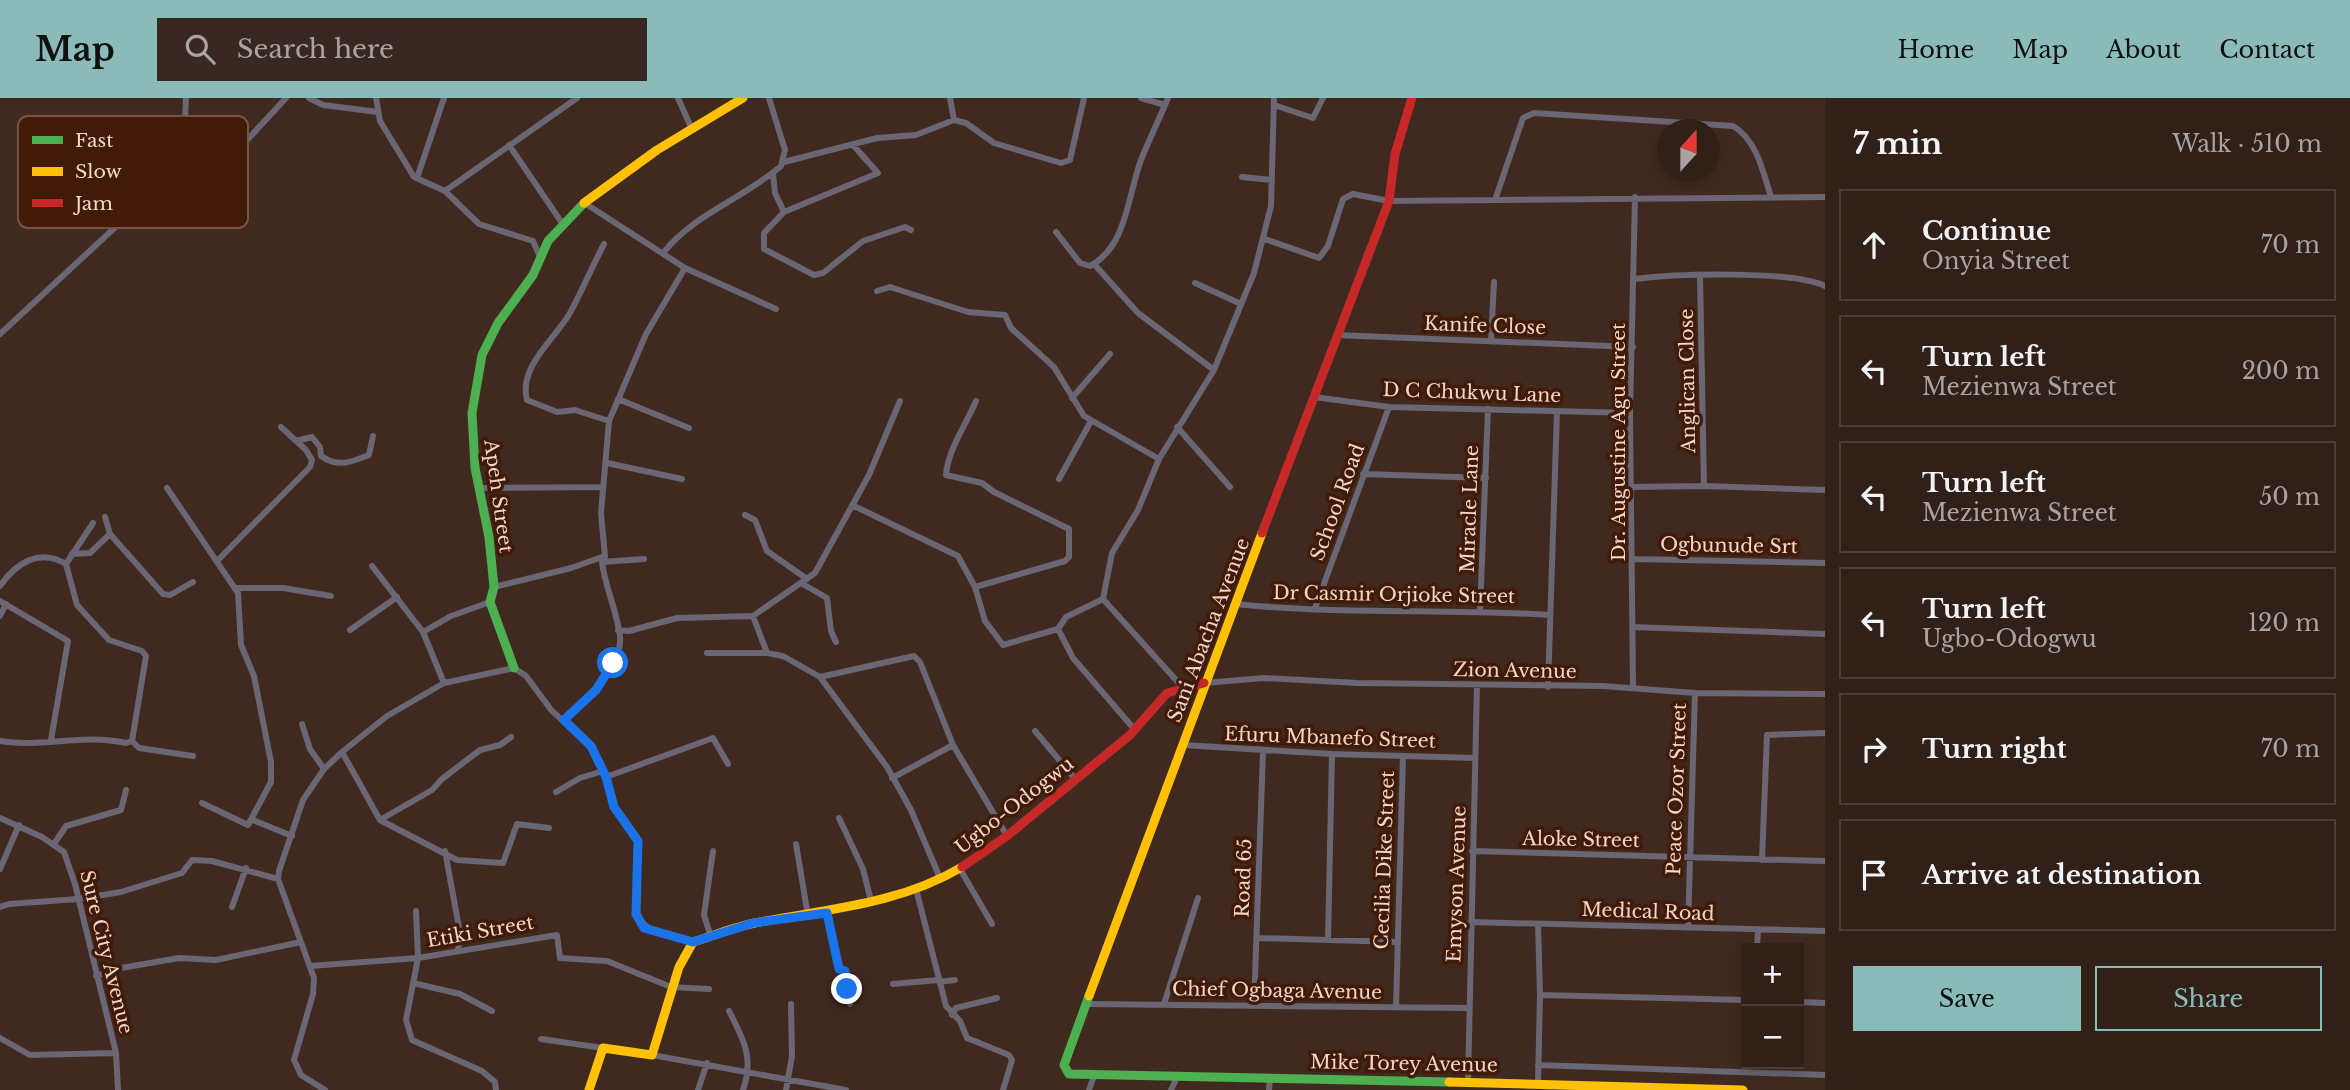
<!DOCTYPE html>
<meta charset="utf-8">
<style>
:root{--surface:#302018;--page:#382821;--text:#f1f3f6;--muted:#a8a3a2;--line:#4b3e37;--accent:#8bbbb9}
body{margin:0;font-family:"Libre Baskerville",serif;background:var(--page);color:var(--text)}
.controls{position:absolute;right:21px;bottom:21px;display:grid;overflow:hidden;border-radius:0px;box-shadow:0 4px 10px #0003}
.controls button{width:63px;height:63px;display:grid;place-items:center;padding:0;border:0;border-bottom:2px solid var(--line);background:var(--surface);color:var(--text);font:35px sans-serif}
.compass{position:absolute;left:1657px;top:21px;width:63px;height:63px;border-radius:50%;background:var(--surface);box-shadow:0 4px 10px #0003;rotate:21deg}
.stop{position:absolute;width:21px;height:21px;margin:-16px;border:5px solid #1a73e8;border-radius:50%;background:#fff}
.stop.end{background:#1a73e8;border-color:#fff;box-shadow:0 2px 7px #0008}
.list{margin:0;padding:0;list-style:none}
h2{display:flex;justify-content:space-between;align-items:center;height:91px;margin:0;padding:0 28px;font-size:30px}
h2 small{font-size:23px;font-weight:400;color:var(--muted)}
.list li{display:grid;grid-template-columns:46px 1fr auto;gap:21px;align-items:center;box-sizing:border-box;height:112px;margin:0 14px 14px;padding:0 14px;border:2px solid var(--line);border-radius:0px}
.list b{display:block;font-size:26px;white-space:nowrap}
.list p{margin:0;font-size:23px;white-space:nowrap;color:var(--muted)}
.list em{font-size:23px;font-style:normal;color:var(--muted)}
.actions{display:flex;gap:14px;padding:21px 28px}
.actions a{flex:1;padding:16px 0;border:2px solid var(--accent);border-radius:0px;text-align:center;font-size:24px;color:var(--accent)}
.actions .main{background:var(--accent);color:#111}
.icon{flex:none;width:38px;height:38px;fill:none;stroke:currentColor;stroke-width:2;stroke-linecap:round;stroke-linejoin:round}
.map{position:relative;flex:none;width:1825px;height:992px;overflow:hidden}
header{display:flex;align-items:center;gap:42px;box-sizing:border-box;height:98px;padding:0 35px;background:var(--accent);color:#111}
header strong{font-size:33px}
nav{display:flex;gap:38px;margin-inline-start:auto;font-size:24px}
.search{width:490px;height:63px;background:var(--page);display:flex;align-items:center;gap:18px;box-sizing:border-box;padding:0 24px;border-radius:0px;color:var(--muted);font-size:26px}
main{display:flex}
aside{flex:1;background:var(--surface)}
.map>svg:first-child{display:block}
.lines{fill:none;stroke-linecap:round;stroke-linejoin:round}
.street{stroke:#6a6673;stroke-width:6}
.fast{stroke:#4caf50;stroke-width:9}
.slow{stroke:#ffc107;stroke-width:9}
.jam{stroke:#c62828;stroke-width:9}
.route{stroke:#1a73e8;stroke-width:9}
.labels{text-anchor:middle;stroke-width:7;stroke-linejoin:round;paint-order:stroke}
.street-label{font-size:19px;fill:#f1d6cb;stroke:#421a08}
.key{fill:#421a08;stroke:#775242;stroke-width:2}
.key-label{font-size:19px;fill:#f1d6cb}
</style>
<header>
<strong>Map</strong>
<div class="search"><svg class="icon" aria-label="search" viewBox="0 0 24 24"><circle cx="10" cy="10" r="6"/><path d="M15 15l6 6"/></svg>Search here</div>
<nav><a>Home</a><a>Map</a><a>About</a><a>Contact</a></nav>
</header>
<main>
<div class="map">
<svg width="1825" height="992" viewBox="0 0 1825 992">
<rect width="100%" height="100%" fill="#402a20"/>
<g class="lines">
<path class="street" d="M309 0 323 7 378 14
M376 0 380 23 414 79 445 93 577 0
M678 0 691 29
M950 0 954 22
M1141 0 1165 7 1168 0
M1274 7 1313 20 1323 0
M509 47 562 125
M784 64 877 40 916 37 954 22 966 25 994 45 1061 65 1070 62 1084 0
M773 76 775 95 784 114 878 75 853 47
M1242 79 1272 82
M417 80 444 0
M169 84 184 42 186 0
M445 93 479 126 533 143 540 159
M1495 102 1523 20 1534 15 1733 28C1757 42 1763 74 1771 99
M586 106 685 170 776 211
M784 114 764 135V151L814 177 823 175 863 143 905 129 911 132
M1056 134 1080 165 1090 168C1127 149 1128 96 1141 62 1148 44 1157 26 1165 7
M1265 141 1319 160 1328 148 1343 101 1353 96 1389 103 1825 99
M604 146C592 169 582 193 570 215 555 241 518 269 527 302L557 314 575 312 609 323
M663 155C695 115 743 101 781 68L785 52 769 0
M1094 166 1138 215 1214 272
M1700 178 1704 388
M1635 181C1674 176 1791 172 1825 188
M1195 185 1241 206
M877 193 890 189 968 214 1005 217 1011 230 1054 269 1084 318 1159 361
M0 236 162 86 169 84 214 107 235 55 286 0
M1336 237 1633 249
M1491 243 1494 184
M1314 299 1389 309 1630 315
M1072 300 1110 256
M618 301 689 330
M1177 329 1230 389
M296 343 312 339 320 349 321 358C338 370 351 364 369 357L373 338
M607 365 682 381
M1363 376 1486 380
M1059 381 1091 323
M1633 389 1704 388 1825 392
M167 390 238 495 241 547 254 578 271 664V684L248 727 202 705
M480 390 602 389
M852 407 958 458 975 489 985 523 1003 547 1058 531 1066 519 1103 501
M745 417 755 422 767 453 807 481
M105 419 110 436 163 496 170 497 193 484
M72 456 90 455 110 436
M1633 461 1825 465
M218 462 310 369 312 362 306 352 281 329
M602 464 644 461
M66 466 93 425
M372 468 423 534 444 585
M801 485 827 500 831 533 836 544
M0 488C16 465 39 450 66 466L77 507 109 542 142 553 146 558 132 643
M494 489 571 470 605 458
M975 489 1065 463 1069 459V431L994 394 982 385 946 377C948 351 966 327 976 303
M235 490H283L331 498
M0 503 68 543 51 642
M1236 506C1340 517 1446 510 1550 517
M1315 510 1389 309
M1480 513 1488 311
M0 518 6 506
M753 518 767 555 783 558 820 579 914 558 920 564 953 647 1007 738
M1632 529 1825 536
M1058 531 1073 560 1135 632
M350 532 397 499
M618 532 629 533 677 520 753 518 815 475 869 377 900 303
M423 534 451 518 490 504
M707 555H767
M820 579 887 669 911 712 940 780
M1204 585 1264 580 1357 585 1603 588 1695 595 1825 596
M1548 589 1557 313
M1633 590 1630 315 1635 99
M1185 592 1103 501 1112 455 1138 412 1159 361 1214 272 1254 175 1271 108 1274 0
M564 622C585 601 623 572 620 538 617 513 605 489 602 464L605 458 601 415 609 323 646 236 685 170
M302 626 310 651 324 671
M1035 633 1076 682
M0 643C43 650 83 635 126 645L132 643 139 650 193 658
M1183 647 1332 656 1475 660
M342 654 380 722 457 762 503 765 517 726 549 730
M606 679 713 640 728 666
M892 680 953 647
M556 694 580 680 603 673
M0 720 42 739 64 754 75 786 116 955 118 992
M839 720 863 771 871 803
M253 722 292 738
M380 722 432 692 442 681 480 652 500 647 511 639
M54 746 66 728 121 712 126 692
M796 746 808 818
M445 753 460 835 458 853
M1472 753 1825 763
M1762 762 1767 637 1825 635
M0 771 19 727
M960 771 992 826
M916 791 946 908 960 923 967 940 1009 957 1012 962 1003 992
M0 809 9 806 78 801 121 794 182 775 192 762 212 763 278 781
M232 809 246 770
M416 813 418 860 406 922 412 942 482 973 495 984 496 992
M827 815 839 871 845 873 850 906
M1470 824 1825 833
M1688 830 1695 595
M710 836 704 817 713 753
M1257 840 1397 844
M1328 842 1332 656
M1757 850 1758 832
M310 868 418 860 557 837 560 860 607 863 671 889 709 891
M96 878 121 870 179 860 216 862 301 844
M939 884 955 882
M413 885 460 896 492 913
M893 886 938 882
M1540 897 1746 902
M1799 904 1825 905
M1087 906 1468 910
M1164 906 1198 800
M1254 908 1263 653
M1396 909 1403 658
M729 913C744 942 754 960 743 992
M952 917 956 910 997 900
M0 940 30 957 116 955
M541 941 603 950
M652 957 846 992
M1538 967 1825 977
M1468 985 1477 587
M1538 986 1540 897 1538 826
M325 992 301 977 294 962 313 896 314 880 278 781 279 773 303 702 324 671 342 654 387 618 444 585 514 570 526 578 552 613 591 648 606 679 614 709 637 743 636 816C646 837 673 837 693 844
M698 992 707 965
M786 992 792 958 791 906
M1089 992 1094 978
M1171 992 1177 979
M1269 992 1270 979"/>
<path class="fast" d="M514 570 490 504 494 489 489 439 475 370 472 315 482 257 498 225 533 177 548 143 584 105
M1089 898 1064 967 1069 976 1449 984"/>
<path class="slow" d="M584 105 657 52 743 0
M1089 898 1262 435
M1449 984 1743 992
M589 992 603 950 652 957 679 869 693 844C713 838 734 829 755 825 826 811 898 807 962 769"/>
<path class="jam" d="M1262 435 1389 103 1395 56 1412 0
M962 769 1007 738 1130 637 1167 595 1204 585"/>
</g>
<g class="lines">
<path class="route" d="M613 565 596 592 564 622 591 648 606 679 614 709 638 743 636 816 644 830 693 844 753 825 827 815 839 871 845 873 847 891"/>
</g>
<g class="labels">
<g class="street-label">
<text transform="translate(1485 227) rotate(2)" y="7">Kanife Close</text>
<text transform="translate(1687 283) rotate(-91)" y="7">Anglican Close</text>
<text transform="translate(1472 294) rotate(2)" y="7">D C Chukwu Lane</text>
<text transform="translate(1618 344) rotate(-90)" y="7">Dr. Augustine Agu Street</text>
<text transform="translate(499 398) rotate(82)" y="7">Apeh Street</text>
<text transform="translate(1337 404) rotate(-70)" y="7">School Road</text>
<text transform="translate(1469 411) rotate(-88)" y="7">Miracle Lane</text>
<text transform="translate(1729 447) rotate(1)" y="7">Ogbunude Srt</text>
<text transform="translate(1394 496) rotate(1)" y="7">Dr Casmir Orjioke Street</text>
<text transform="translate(1208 532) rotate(-69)" y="7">Sani Abacha Avenue</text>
<text transform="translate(1515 572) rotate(1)" y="7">Zion Avenue</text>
<text transform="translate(1330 639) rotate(2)" y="7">Efuru Mbanefo Street</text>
<text transform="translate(1676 691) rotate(-88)" y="7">Peace Ozor Street</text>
<text transform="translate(1014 707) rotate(-38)" y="7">Ugbo-Odogwu</text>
<text transform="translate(1581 741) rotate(1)" y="7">Aloke Street</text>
<text transform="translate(1384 762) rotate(-88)" y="7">Cecilia Dike Street</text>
<text transform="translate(1243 780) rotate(-88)" y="7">Road 65</text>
<text transform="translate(1456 786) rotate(-88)" y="7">Emyson Avenue</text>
<text transform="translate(1648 813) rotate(2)" y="7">Medical Road</text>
<text transform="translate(480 833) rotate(-10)" y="7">Etiki Street</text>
<text transform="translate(107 854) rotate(76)" y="7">Sure City Avenue</text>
<text transform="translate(1277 892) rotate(1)" y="7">Chief Ogbaga Avenue</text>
<text transform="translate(1404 965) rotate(1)" y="7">Mike Torey Avenue</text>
</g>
</g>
<rect x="18" y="18" width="230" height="112" rx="10" class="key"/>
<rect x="32" y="38" width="31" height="8" fill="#4caf50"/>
<rect x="32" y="69" width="31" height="9" fill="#ffc107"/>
<rect x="32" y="101" width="31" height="8" fill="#c62828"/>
<g class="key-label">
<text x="75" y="49">Fast</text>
<text x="75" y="80">Slow</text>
<text x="75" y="112">Jam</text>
</g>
</svg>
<div class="controls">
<button>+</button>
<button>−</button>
</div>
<svg class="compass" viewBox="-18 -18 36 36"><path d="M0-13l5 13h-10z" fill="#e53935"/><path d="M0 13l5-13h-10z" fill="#a8a3a2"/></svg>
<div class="stop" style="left:613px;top:565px"></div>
<div class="stop end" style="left:847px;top:891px"></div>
</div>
<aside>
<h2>7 min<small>Walk · 510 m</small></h2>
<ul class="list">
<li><svg class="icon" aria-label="ahead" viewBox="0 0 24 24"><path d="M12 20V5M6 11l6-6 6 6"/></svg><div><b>Continue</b><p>Onyia Street</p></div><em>70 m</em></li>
<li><svg class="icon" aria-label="left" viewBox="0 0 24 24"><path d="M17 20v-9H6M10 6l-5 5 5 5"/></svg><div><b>Turn left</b><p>Mezienwa Street</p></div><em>200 m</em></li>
<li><svg class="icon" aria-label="left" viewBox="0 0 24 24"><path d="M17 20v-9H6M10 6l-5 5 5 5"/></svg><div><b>Turn left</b><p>Mezienwa Street</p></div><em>50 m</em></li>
<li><svg class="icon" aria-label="left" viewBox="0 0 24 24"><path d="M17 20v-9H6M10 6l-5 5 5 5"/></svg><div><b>Turn left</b><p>Ugbo-Odogwu</p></div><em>120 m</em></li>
<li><svg class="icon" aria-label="right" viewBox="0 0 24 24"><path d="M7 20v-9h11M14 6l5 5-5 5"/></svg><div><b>Turn right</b></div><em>70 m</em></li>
<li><svg class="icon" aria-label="arrive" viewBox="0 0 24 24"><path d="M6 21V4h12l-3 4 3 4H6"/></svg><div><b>Arrive at destination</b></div></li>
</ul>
<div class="actions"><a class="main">Save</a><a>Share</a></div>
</aside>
</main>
